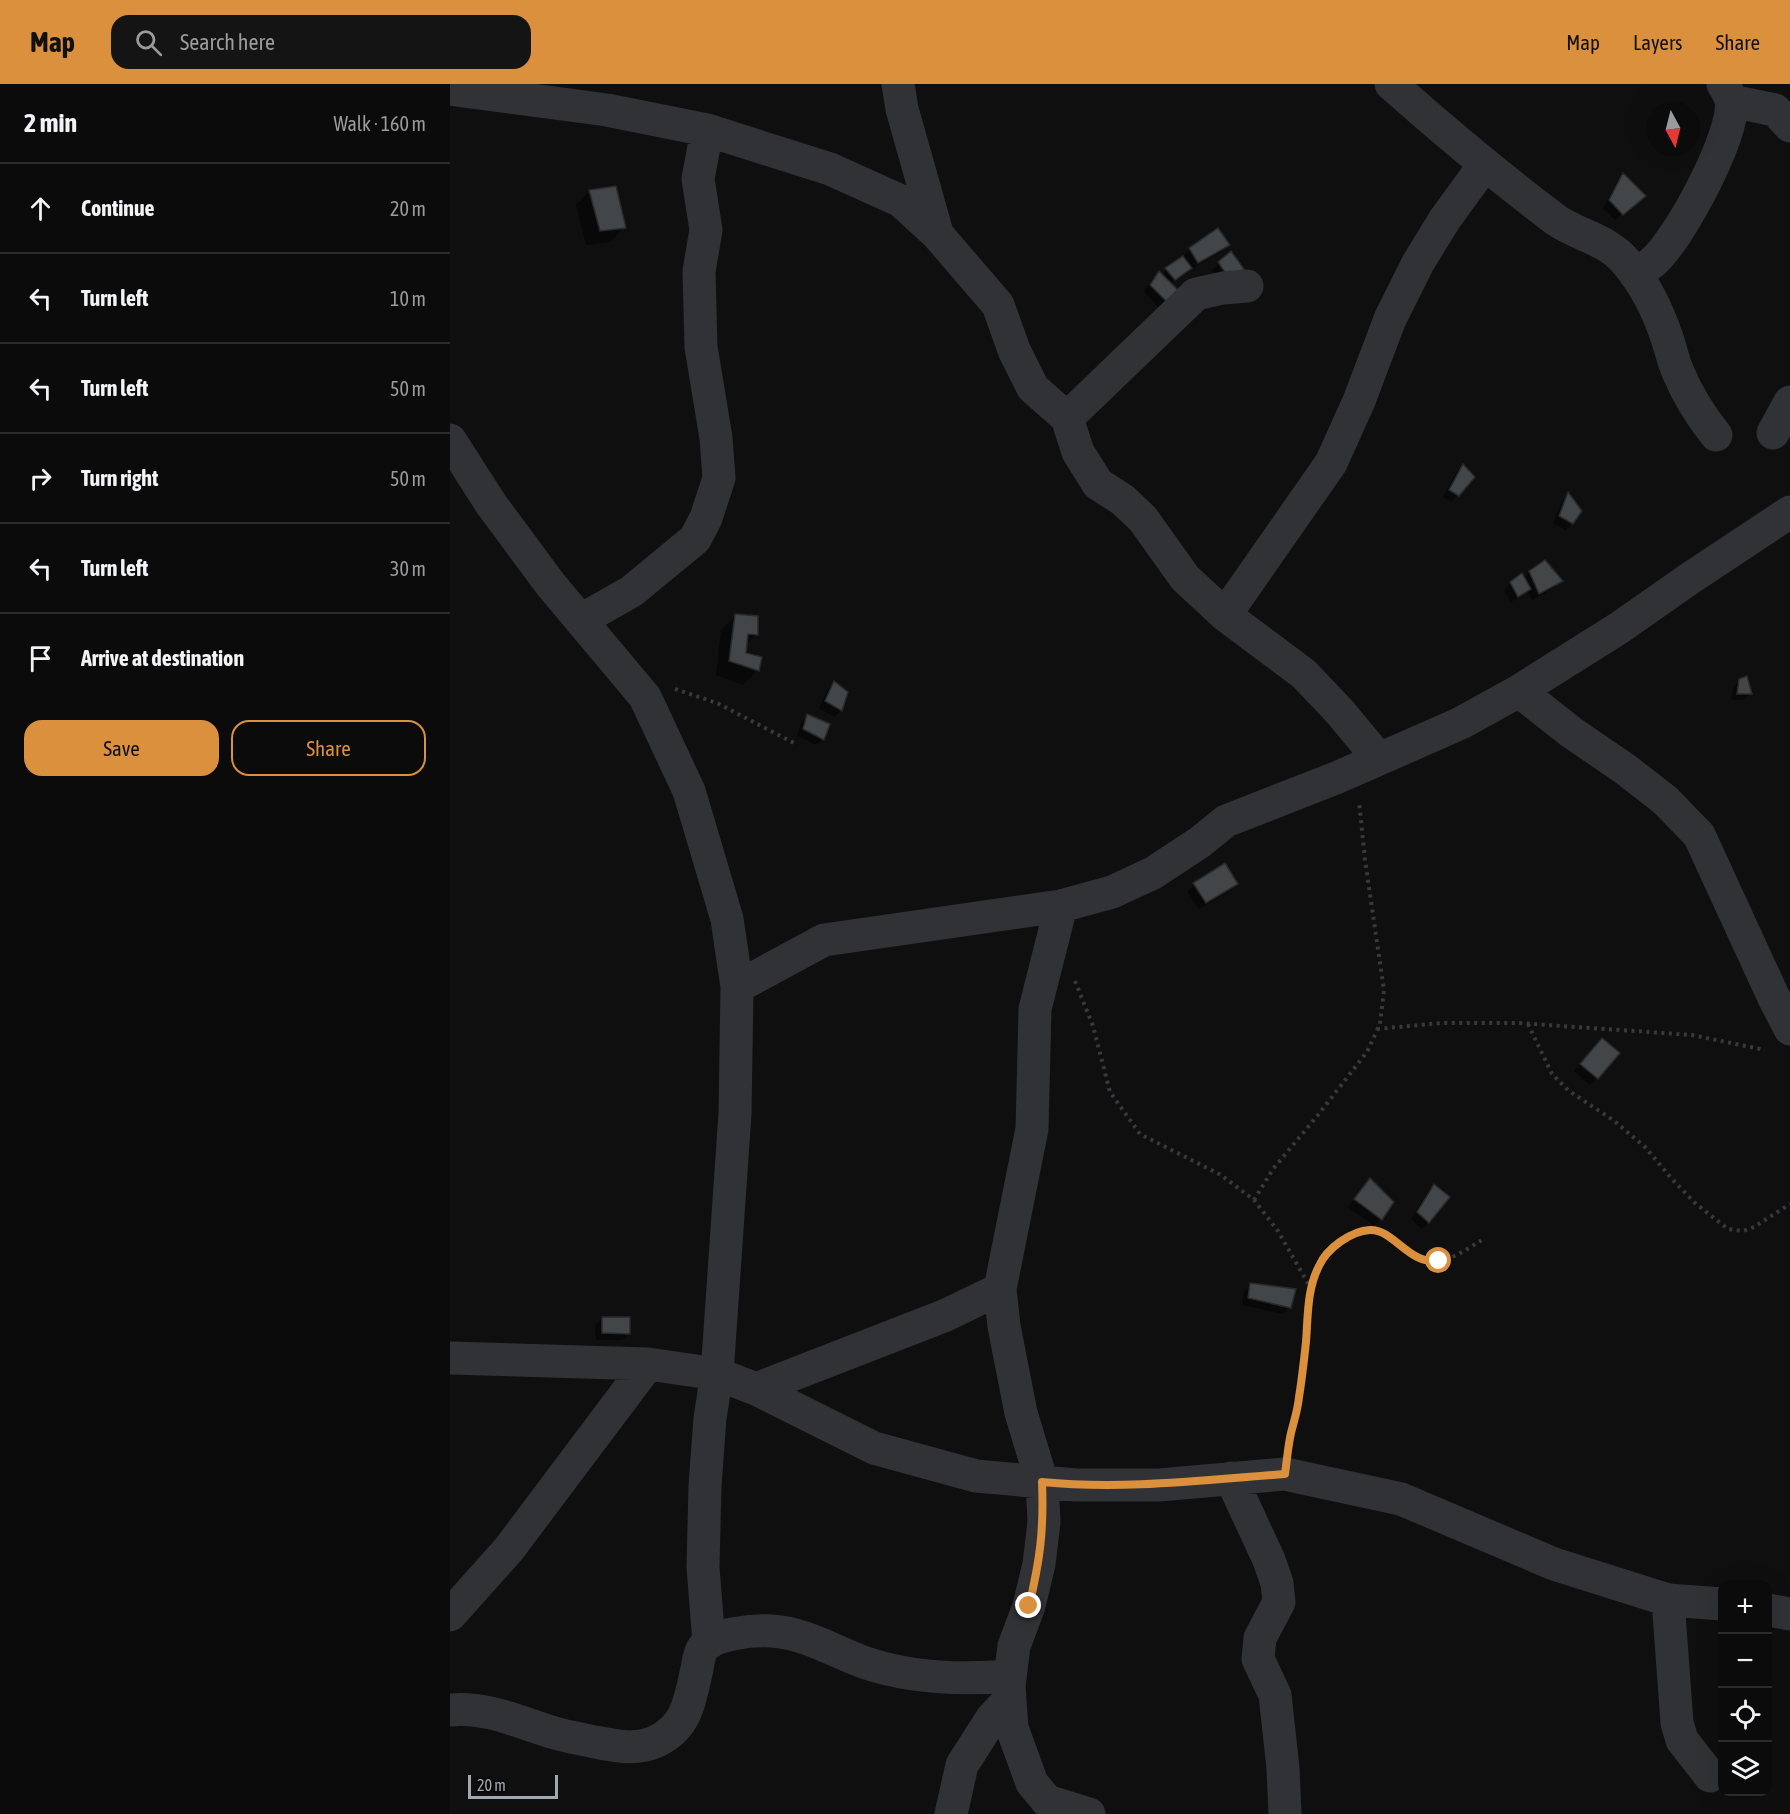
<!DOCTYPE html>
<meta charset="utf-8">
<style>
:root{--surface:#0b0b0c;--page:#141415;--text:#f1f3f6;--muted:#9a9b9d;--line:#2b2b2d;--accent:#db903d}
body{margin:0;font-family:"Asap Condensed",sans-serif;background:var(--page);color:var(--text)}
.controls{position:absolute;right:18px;bottom:18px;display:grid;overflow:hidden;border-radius:12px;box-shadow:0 6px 24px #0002}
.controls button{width:54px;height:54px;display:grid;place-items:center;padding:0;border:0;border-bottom:2px solid var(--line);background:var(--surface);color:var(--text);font:30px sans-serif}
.compass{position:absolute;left:1196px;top:18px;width:54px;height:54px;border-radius:50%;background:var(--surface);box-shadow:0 6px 24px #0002;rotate:173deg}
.scale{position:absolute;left:18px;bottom:15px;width:90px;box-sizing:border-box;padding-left:6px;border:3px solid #a2a8b0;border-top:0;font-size:16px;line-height:21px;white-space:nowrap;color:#a2a8b0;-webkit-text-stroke:4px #0a0a0b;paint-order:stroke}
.stop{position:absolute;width:18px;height:18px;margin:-14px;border:4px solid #db903d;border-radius:50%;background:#fff}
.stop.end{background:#db903d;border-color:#fff;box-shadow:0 2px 6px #0008}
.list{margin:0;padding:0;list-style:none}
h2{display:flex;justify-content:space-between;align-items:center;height:78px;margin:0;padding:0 24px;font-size:26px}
h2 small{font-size:20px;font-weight:400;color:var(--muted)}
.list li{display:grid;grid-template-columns:39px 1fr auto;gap:18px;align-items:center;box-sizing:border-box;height:90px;padding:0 24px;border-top:2px solid var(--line)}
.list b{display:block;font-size:22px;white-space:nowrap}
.list em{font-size:20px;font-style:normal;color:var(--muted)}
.actions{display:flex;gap:12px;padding:18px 24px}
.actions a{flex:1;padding:14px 0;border:2px solid var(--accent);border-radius:18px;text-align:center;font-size:21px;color:var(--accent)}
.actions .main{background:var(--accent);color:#111}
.icon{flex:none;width:33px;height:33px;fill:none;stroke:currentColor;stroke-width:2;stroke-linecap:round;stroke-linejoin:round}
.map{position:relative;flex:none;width:1340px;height:1730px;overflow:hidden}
header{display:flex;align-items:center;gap:36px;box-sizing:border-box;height:84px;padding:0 30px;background:var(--accent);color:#111}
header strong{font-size:28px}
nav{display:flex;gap:33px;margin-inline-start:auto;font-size:21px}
.search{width:420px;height:54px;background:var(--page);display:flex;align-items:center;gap:15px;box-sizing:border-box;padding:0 21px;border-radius:18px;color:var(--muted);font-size:22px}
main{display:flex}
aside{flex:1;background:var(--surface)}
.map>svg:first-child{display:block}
.shadow{fill:#0007}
.building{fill:#434648;stroke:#292a2c;stroke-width:1.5}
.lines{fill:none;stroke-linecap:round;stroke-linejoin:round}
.path{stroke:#37393c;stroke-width:4;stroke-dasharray:3 4.5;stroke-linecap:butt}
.minor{stroke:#313235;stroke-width:33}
.route{stroke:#db903d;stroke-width:8}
</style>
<header>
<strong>Map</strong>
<div class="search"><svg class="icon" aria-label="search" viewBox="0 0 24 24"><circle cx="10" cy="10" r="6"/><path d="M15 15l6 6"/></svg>Search here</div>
<nav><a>Map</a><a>Layers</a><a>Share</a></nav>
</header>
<main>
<aside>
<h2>2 min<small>Walk · 160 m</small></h2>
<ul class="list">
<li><svg class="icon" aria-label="ahead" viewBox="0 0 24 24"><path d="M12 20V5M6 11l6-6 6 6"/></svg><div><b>Continue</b></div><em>20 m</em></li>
<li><svg class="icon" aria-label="left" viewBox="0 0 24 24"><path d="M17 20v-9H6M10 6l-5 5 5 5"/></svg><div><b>Turn left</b></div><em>10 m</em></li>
<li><svg class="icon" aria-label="left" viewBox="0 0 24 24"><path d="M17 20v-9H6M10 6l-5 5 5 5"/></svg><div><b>Turn left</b></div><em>50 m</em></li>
<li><svg class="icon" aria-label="right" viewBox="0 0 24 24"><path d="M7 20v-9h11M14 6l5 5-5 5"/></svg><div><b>Turn right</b></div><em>50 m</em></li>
<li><svg class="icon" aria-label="left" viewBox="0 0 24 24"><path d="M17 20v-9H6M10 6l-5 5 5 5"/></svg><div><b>Turn left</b></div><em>30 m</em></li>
<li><svg class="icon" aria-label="arrive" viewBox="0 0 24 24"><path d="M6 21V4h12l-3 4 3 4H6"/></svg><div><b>Arrive at destination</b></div></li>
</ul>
<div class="actions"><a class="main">Save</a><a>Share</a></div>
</aside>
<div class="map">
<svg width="1340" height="1730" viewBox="0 0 1340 1730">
<rect width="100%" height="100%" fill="#0f0f10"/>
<path class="shadow" d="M1173 91 1188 118 1165 136 1153 124 1167 98Z
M140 107 174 144 160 158 136 161 126 121Z
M768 147 778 161 771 168 741 185 740 183 720 200 727 207 710 225 694 208 702 195 709 189 711 191 740 166Z
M781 169 773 201 762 186Z
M1013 382 1023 393 1001 418 993 413 1006 389Z
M1118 411 1122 439 1116 446 1103 439 1112 417Z
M1080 488 1111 497 1104 504 1082 516 1077 506 1061 518 1054 506 1061 499 1074 494Z
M285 532 307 550 295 561V570L310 574 307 587 293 601 266 591 271 546Z
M1290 596 1301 609 1294 616H1281L1283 603Z
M384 599 396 608 391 627 384 633 369 624 378 605Z
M357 632 373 655 366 661 347 652 351 639Z
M775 781 787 800 780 807 749 825 737 807 744 801Z
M1146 962 1168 969 1140 1001 1124 987Z
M984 1102 998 1113 972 1145 961 1135 977 1109Z
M914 1103 931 1135 924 1142 898 1123Z
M801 1201 840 1223 833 1230 792 1221 794 1208Z
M152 1234 179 1249 172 1256H146L145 1241Z"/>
<path class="building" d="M1173 89 1196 112 1173 131 1159 116Z
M166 102 176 144 150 147 139 106Z
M768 144 780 161 748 179 739 164Z
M781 167 794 185 780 196 768 178Z
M733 172 742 184 725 196 715 184Z
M709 187 729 207 718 219 700 201Z
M1013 380 1025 393 1009 412 999 406Z
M1118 408 1132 427 1123 440 1109 432Z
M1095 476 1113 497 1089 510 1079 487Z
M1072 489 1081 505 1068 513 1060 498Z
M285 530 308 532V551L298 550 296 569 312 573 309 587 279 577Z
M1297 592 1302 610H1287L1289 595Z
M384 597 398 608 392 627 375 617Z
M357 630 380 640 374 656 353 645Z
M775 779 788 800 756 819 743 799Z
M1152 954 1170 969 1148 995 1130 980Z
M920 1094 944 1118 932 1136 904 1115Z
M984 1100 1000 1113 979 1139 967 1128Z
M800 1199 846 1205 841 1224 798 1214Z
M152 1233H180V1250L152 1249Z"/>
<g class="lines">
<path class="path" d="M225 605 267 619 344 659
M625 897 643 942 660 1008 690 1050 771 1091 804 1116 828 1147 860 1203 849 1317 839 1360
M1078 940 1102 990 1119 1007 1163 1036 1195 1063 1221 1094 1245 1119 1278 1145 1293 1147 1304 1143 1340 1120
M927 945 991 939H1068L1242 951 1315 966
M804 1116 823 1085 868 1031 917 968 930 940 934 906 915 776 909 717
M860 1203C863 1196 865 1188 869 1181 879 1161 906 1145 928 1147 943 1155 956 1169 971 1176 991 1184 1015 1166 1032 1156"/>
<path class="minor" d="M448 0 452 25 487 149
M941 0C994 47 1049 93 1106 136 1129 152 1157 155 1176 178 1194 199 1208 227 1217 254 1221 265 1223 277 1228 288 1238 312 1250 331 1266 351
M0 5 157 26 257 46 380 85 451 117 487 150 548 221 564 266 583 304 617 334 628 368 648 400 673 416 693 435 735 494 775 531 854 590 890 628 929 675
M1281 17 1325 26 1340 42
M1185 190C1191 186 1199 182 1204 177 1229 155 1286 50 1281 17 1280 12 1276 5 1273 0
M617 334 746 210 773 204 797 202
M1323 349 1340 318
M0 356 41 420 101 501 195 613 239 707 277 835 287 903 285 1030 267 1290 260 1334 255 1402 253 1483 259 1559
M775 531 881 379 909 317 940 235 968 179 995 135 1035 80
M131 536 182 507 245 455 256 434 269 394 266 354 251 263 249 187 256 146 248 95 257 46
M1069 607 1121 648 1175 685 1215 716 1249 751 1325 916 1340 945
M611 822 585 925 582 1045 550 1205 554 1242 571 1329 592 1398 594 1438 589 1480 579 1522 564 1562 559 1602 562 1644 582 1699 597 1717 639 1730
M287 903 374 856 611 822 662 808 703 789 750 758 776 737 886 694 1011 639 1069 607 1169 544 1239 495 1340 428
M0 1274 198 1280 267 1290 306 1305 424 1364 526 1392 626 1401H709L835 1390 951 1415 1104 1480 1218 1516 1272 1520
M306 1305 496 1231 550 1205
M781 1394 819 1476 827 1499 829 1518 810 1554 808 1575 825 1611 833 1684 835 1730
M1218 1516 1227 1639 1232 1656 1260 1692
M1318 1526 1340 1530
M0 1531 59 1465 198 1280
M0 1626C36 1622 71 1639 105 1649 118 1653 132 1655 145 1658 166 1662 187 1667 207 1657 238 1642 240 1615 247 1585 248 1578 249 1570 253 1564 264 1549 305 1546 322 1547 356 1549 385 1568 416 1579 461 1594 513 1596 560 1592
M501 1730 512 1681 542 1634 560 1615"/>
</g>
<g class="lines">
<path class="route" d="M579 1522C590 1476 594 1446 592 1398 673 1406 754 1396 835 1390 837 1376 838 1362 841 1349 844 1337 848 1325 849 1313 852 1295 854 1276 856 1258 858 1232 857 1205 869 1182 877 1164 901 1147 920 1146 944 1145 958 1181 989 1177"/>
</g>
</svg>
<div class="controls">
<button>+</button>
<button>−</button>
<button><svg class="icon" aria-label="locate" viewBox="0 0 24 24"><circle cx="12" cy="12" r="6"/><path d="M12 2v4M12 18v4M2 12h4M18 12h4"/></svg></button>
<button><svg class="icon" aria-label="layers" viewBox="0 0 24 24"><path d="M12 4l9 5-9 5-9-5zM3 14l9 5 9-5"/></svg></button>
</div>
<svg class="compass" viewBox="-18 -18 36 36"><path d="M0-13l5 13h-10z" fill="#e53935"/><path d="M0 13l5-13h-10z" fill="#9a9b9d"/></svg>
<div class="scale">20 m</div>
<div class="stop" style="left:989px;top:1177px"></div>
<div class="stop end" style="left:579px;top:1522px"></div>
</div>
</main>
